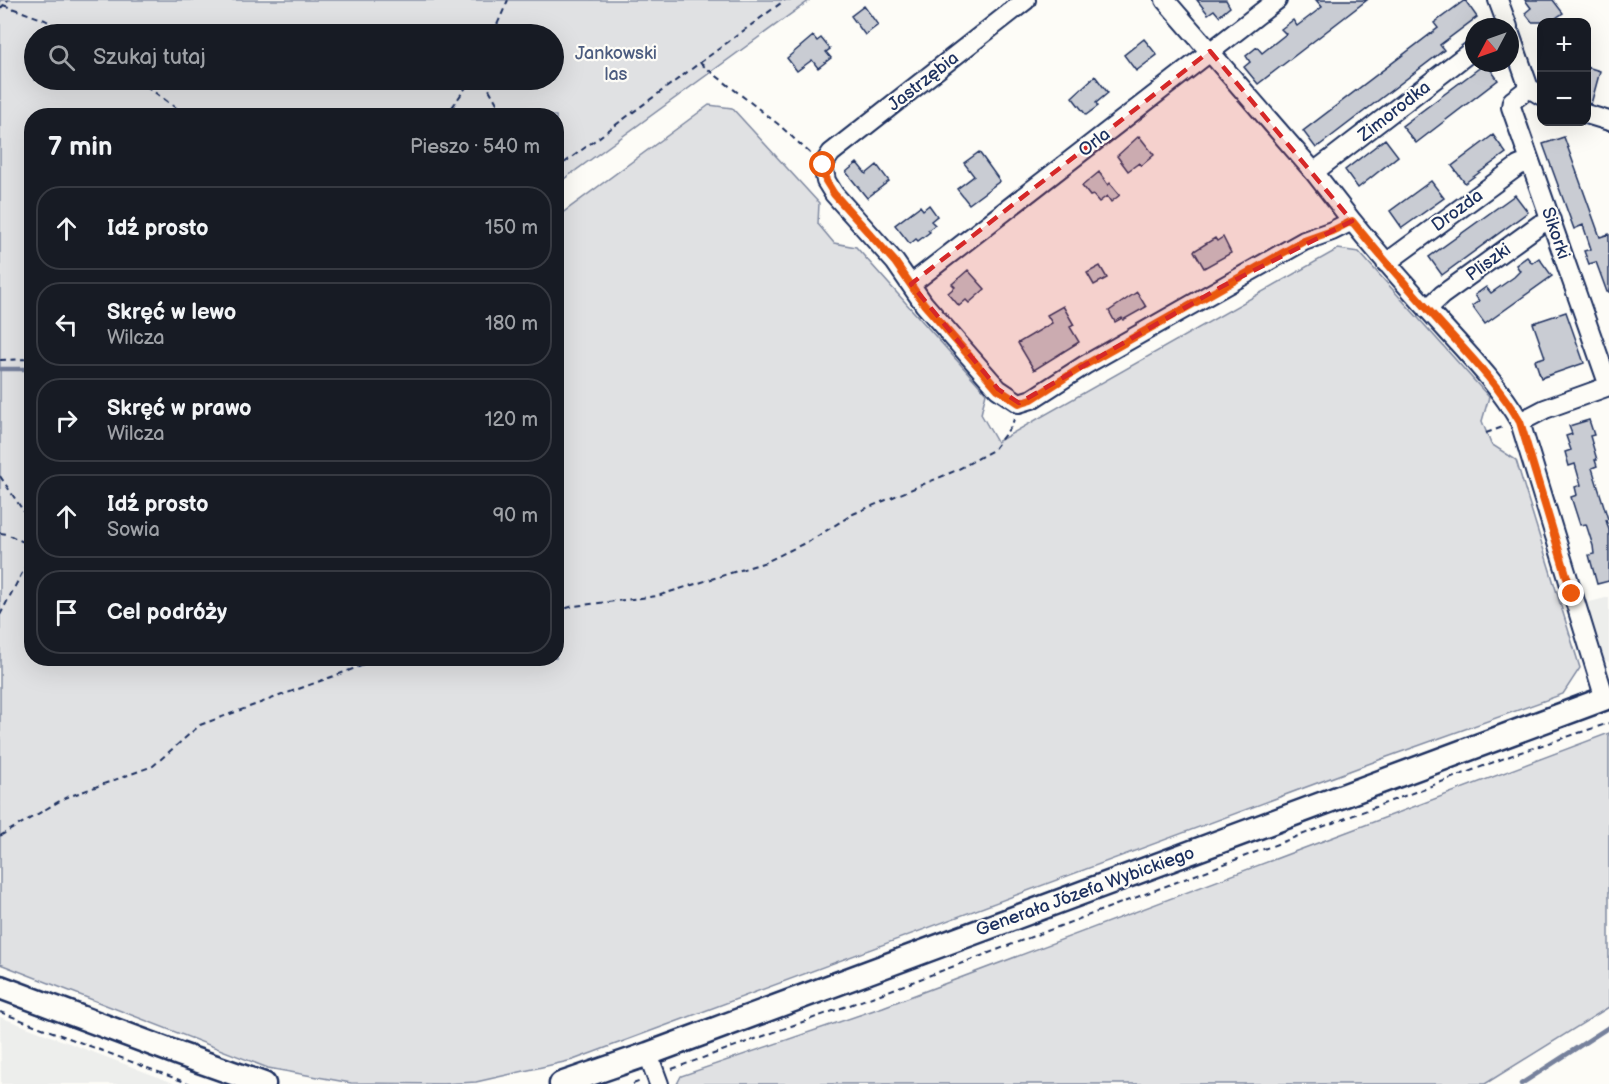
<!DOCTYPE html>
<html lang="pl">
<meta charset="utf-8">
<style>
:root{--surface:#171b24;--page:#242831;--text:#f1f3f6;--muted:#9ea1a6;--line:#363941}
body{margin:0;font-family:"Balsamiq Sans",sans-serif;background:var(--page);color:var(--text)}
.controls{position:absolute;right:18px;top:18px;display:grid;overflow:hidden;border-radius:12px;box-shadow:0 6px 24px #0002}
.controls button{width:54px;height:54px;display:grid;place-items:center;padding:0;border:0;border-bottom:2px solid var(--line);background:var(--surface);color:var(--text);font:30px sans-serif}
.compass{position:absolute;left:1465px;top:18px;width:54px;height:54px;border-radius:50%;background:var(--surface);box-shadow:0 6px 24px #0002;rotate:229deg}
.stop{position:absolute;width:18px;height:18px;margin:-14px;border:4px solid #ea580c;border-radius:50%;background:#fff}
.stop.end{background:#ea580c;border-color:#fff;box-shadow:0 2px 6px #0008}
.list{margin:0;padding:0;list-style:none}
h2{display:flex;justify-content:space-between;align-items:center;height:78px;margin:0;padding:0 24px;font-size:26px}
h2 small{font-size:20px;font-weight:400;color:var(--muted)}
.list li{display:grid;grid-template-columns:39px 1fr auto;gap:18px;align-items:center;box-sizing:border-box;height:84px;margin:0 12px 12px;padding:0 12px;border:2px solid var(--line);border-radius:24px}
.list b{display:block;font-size:22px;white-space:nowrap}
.list p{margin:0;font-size:20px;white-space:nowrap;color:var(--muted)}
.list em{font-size:20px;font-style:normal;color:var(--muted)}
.icon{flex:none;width:33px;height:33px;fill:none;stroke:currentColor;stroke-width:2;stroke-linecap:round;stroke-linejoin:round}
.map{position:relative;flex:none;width:1609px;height:1084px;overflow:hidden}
.search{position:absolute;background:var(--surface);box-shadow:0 6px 24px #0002;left:24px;top:24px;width:540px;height:66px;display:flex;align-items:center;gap:15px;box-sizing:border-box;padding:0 21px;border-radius:33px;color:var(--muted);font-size:22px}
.panel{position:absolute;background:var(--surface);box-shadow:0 6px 24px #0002;left:24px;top:108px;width:540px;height:558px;border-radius:24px}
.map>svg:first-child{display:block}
.built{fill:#edeeec}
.green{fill:#e0e1e3;stroke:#7e88a0;stroke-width:1.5;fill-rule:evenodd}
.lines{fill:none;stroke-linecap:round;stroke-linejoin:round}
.stream{stroke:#76819c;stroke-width:4.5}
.building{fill:#c9ccd3;stroke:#1b2f5e;stroke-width:1.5}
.minor-casing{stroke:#1b2f5e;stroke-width:22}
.major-casing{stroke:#1b2f5e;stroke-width:27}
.path{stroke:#1b2f5e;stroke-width:2;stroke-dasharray:6 4.5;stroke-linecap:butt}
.minor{stroke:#fdfcf7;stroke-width:18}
.major{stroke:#fdfcf7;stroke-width:22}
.route{stroke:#ea580c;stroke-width:8}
.marked{fill:#d62828;fill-opacity:0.2;stroke:#d62828;stroke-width:4.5;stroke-dasharray:12 8;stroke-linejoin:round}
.labels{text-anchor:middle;stroke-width:4.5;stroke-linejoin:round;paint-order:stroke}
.park-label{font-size:18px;fill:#4c5c7f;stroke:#fdfcf7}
.street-label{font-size:18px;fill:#1b2f5e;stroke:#fdfcf7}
</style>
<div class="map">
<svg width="1609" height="1084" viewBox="0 0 1609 1084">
<rect width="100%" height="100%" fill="#fdfcf7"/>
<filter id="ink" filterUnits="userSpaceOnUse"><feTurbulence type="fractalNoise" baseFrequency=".0167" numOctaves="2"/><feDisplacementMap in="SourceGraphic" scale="12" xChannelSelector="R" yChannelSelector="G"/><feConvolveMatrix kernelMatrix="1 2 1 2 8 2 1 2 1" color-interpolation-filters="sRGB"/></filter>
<g filter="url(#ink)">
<path class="built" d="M1609 597V662L1603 660 1586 603Z
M0 1017 127 1065 176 1084H1Z"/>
<path class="green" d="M0 0H810L557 184 556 116H32V658H556L557 217 709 105 732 108 819 203 818 224 834 243 856 247 986 393 981 414 997 442 1338 249 1359 252 1489 397 1482 421 1491 444 1516 460 1580 668 1563 694 1387 757 573 1060 476 1082 443 1084 351 1083 268 1068 0 964ZM34 34H554V80H34Z
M1609 733V1007L1485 1084H677L681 1076 883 1007Z"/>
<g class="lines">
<path class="stream" d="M0 369H32
M1521 1084 1609 1027"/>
</g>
<path class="building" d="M1197 0H1226L1230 7 1219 16 1214 10 1208 14Z
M1316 0H1367L1258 84 1244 67 1250 62 1246 56 1257 47 1262 53 1286 34 1281 29 1293 20 1297 26 1322 7Z
M1465 0 1477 17 1440 45 1444 50 1316 148 1303 131 1438 28 1434 23Z
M1525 0H1553L1563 13 1550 22H1532L1525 13 1531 8Z
M864 6 878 25 865 35 851 16Z
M813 36 817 41 821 38 830 49 826 52 831 58 818 68 812 60 797 71 787 58Z
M1144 39 1157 55 1136 71 1124 55Z
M1486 63 1498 80 1416 143 1402 126Z
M1587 67 1600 71 1591 104 1587 103Z
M1095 76 1108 93 1096 103 1098 106 1086 115 1072 97Z
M1493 135 1506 153 1465 183 1452 166Z
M1139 136 1154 155 1141 166 1139 163 1128 171 1117 156Z
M1564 137 1600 237 1609 234V292H1607L1596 262 1589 264 1584 251 1591 249 1583 225 1574 229 1543 144Z
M1385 139 1398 156 1358 188 1345 170Z
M979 152 1000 181 969 204 957 189 974 176 964 163Z
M857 163 866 174 877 165 889 181 867 198 846 172Z
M1099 172 1108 185 1110 183 1120 195 1111 202 1107 196 1099 202 1093 195 1090 196 1082 186Z
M1431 181 1444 198 1402 228 1390 211Z
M1515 195 1528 212 1442 275 1429 257Z
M929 205 937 216 931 221 935 225 928 230 930 232 918 241 916 239 910 244 895 225 920 206 923 210Z
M1223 237 1231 253 1204 268 1194 251 1215 238 1217 241Z
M1527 257 1532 263 1539 258 1552 276 1485 324 1472 306 1479 301 1475 295 1486 287 1491 293 1514 277 1520 271 1516 265Z
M1100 266 1107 278 1094 285 1087 273Z
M968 270 985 289 969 303 966 300 959 306 948 293 955 287 952 284Z
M1137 292 1146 307 1123 320 1122 318 1115 322 1109 311Z
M1063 306 1074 325 1070 327 1079 342 1034 370 1018 343 1052 323 1047 315Z
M1566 312 1584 363 1541 378 1535 360 1545 357 1533 323Z
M1589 420 1594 435 1590 436 1597 460H1595L1597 466 1592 468 1608 519 1606 520 1609 530V581L1597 584 1589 555 1594 554 1593 546 1586 524 1580 525 1571 497 1577 495 1575 487 1581 485 1575 464 1569 466 1565 452 1571 450 1566 436 1572 434 1569 426Z"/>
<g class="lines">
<g class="minor-casing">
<path id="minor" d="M1026 0 831 153 823 165 826 181 834 194 895 262 924 304 998 389 1019 403 1032 399 1085 365 1304 241 1332 231 1352 221C1381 257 1411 291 1442 325 1470 356 1499 386 1520 422L1605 699
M1165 0 1314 172 1352 221
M1498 0 1508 27
M1510 34 1529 88 1542 96
M1529 88 1512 101 1511 107 1609 386
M1586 114 1609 121
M1314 172 1474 49
M1386 263 1518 166 1530 161
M911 284 1277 0
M1427 309 1442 295 1539 225 1551 220
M1520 422 1545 409 1609 386
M648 1054 659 1084"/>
</g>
<g class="major-casing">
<path id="major" d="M0 987 179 1054 264 1084
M561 1084 648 1054 1609 697"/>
</g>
<path class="path" d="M3 5 45 20 69 34
M0 9 8 0
M493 34 508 0
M700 63 778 124 812 155
M138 80 187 116
M484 80 504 116
M446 116 471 80
M556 169 785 0
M0 360 32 359
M1486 433 1503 427
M0 476 32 524
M0 533 7 534 32 546
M556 611 574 606 657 596 766 562 813 539 853 514 957 470 993 450 1012 425 1014 419
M0 615 32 554
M0 836 65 798 153 766 200 725 383 658
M0 1012 190 1084
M672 1069 883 993 1518 753 1609 723
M633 1084 641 1081"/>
<use href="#minor" class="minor"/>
<use href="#major" class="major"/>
</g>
</g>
<g class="lines" filter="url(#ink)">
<path class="route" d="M823 165 826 181 834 194 895 262 924 304 998 389 1019 403 1032 399 1085 365 1304 241 1332 231 1352 221C1381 257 1411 291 1442 325 1470 356 1499 386 1520 422L1572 594"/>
</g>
<path class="marked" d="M1210 51 1352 221 1221 287 1019 403 998 389 911 284Z"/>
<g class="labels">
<g class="park-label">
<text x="616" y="59">Jankowski<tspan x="616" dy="21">las</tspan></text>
</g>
<g class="street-label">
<text transform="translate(923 81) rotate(-38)" y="6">Jastrzębia</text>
<text transform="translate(1394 111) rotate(-38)" y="6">Zimorodka</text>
<text transform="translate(1094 142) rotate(-38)" y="6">Orla</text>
<text transform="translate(1457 210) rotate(-36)" y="6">Drozda</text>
<text transform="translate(1556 233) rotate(71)" y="6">Sikorki</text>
<text transform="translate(1488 262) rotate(-36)" y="6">Pliszki</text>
<text transform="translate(1085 891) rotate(-20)" y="6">Generała Józefa Wybickiego</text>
</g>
</g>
</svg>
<div class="controls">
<button>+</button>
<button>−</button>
</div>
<svg class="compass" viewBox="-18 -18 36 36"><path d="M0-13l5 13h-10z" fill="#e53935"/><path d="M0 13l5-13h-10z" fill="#9ea1a6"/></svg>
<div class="stop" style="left:823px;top:165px"></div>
<div class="stop end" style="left:1572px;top:594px"></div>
<div class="search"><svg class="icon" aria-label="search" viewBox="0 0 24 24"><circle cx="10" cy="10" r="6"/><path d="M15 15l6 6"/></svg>Szukaj tutaj</div>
<section class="panel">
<h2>7 min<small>Pieszo · 540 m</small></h2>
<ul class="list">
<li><svg class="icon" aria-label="ahead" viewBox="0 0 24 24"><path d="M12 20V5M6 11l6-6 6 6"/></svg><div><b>Idź prosto</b></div><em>150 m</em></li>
<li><svg class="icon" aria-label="left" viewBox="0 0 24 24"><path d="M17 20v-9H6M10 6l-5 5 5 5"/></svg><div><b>Skręć w lewo</b><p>Wilcza</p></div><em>180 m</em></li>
<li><svg class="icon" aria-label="right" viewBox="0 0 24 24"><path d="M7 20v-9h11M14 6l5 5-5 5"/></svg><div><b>Skręć w prawo</b><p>Wilcza</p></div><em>120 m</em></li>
<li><svg class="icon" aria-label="ahead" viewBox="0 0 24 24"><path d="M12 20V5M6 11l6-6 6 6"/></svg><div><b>Idź prosto</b><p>Sowia</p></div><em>90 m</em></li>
<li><svg class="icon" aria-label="arrive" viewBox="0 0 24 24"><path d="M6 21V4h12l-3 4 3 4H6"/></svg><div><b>Cel podróży</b></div></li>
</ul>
</section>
</div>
